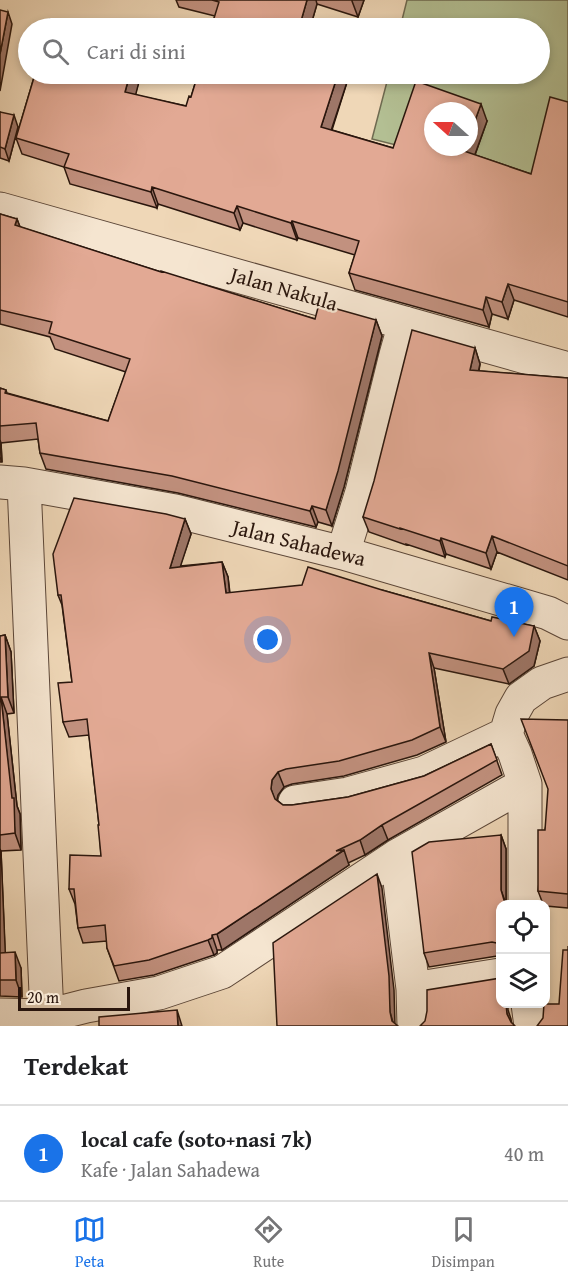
<!DOCTYPE html>
<html lang="id">
<meta charset="utf-8">
<style>
:root{--surface:#fff;--page:#f6f6f6;--text:#202124;--muted:#757577;--line:#e0e0e0;--accent:#1a73e8}
body{margin:0;font-family:"Gentium Book Plus",serif;background:var(--page);color:var(--text)}
.controls{position:absolute;right:18px;bottom:18px;display:grid;overflow:hidden;border-radius:12px;box-shadow:0 3px 9px #0003}
.controls button{width:54px;height:54px;display:grid;place-items:center;padding:0;border:0;border-bottom:2px solid var(--line);background:var(--surface);color:var(--text);font:30px sans-serif}
.compass{position:absolute;left:424px;top:102px;width:54px;height:54px;border-radius:50%;background:var(--surface);box-shadow:0 3px 9px #0003;rotate:291deg}
.scale{position:absolute;left:18px;bottom:15px;width:112px;box-sizing:border-box;padding-left:6px;border:3px solid #2a160d;border-top:0;font-size:16px;line-height:21px;white-space:nowrap;color:#2a160d;-webkit-text-stroke:4px #f5e5d0;paint-order:stroke}
.you{position:absolute;left:268px;top:640px;width:21px;height:21px;margin:-15px;border:4px solid #fff;border-radius:50%;background:#1a73e8;box-shadow:0 0 0 9px #1a73e833}
.badge{display:grid;place-items:center;width:39px;height:39px;border-radius:50%;background:var(--accent);color:#fff;font-size:20px;font-weight:700}
.pin{position:absolute;translate:-50% -50px;filter:drop-shadow(0 2px 3px #0008)}
.pin::after{content:'';position:absolute;top:32px;width:21px;height:18px;background:inherit;clip-path:polygon(0 0,100% 0,50% 100%)}
.list{margin:0;padding:0;list-style:none}
h2{display:flex;justify-content:space-between;align-items:center;height:78px;margin:0;padding:0 24px;font-size:26px}
h2 small{font-size:20px;font-weight:400;color:var(--muted)}
.list li{display:grid;grid-template-columns:39px 1fr auto;gap:18px;align-items:center;box-sizing:border-box;height:96px;padding:0 24px;border-top:2px solid var(--line)}
.list b{display:block;font-size:22px;white-space:nowrap}
.list p{margin:0;font-size:20px;white-space:nowrap;color:var(--muted)}
.list em{font-size:20px;font-style:normal;color:var(--muted)}
.icon{flex:none;width:33px;height:33px;fill:none;stroke:currentColor;stroke-width:2;stroke-linecap:round;stroke-linejoin:round}
.map{position:relative;flex:none;width:568px;height:1026px;overflow:hidden}
.search{position:absolute;background:var(--surface);box-shadow:0 3px 9px #0003;left:18px;right:18px;top:18px;height:66px;display:flex;align-items:center;gap:15px;box-sizing:border-box;padding:0 21px;border-radius:33px;color:var(--muted);font-size:22px}
.sheet{height:174px;background:var(--surface)}
nav{display:flex;justify-content:space-around;align-items:center;box-sizing:border-box;height:84px;border-top:2px solid var(--line);background:var(--surface);font-size:16px;color:var(--muted)}
nav a{display:grid;justify-items:center;gap:3px}
nav .on{color:var(--accent)}
.map>svg:first-child{display:block}
.green{fill:#b3bf93;stroke:#6e6a50;stroke-width:1.5;fill-rule:evenodd}
.lines{fill:none;stroke-linecap:round;stroke-linejoin:round}
.street-casing{stroke:#5b4638;stroke-width:35}
.street{stroke:#f5e5d0;stroke-width:33}
.wall{fill:#c2917f;stroke:#2a160d;stroke-width:1.5}
.shaded-wall{fill:#9e7668;stroke:#2a160d;stroke-width:1.5}
.building{fill:#e2a994;stroke:#2a160d;stroke-width:1.5}
.labels{text-anchor:middle;stroke-width:4.5;stroke-linejoin:round;paint-order:stroke}
.street-label{font-size:21px;fill:#2a160d;stroke:#f5e5d0}
</style>
<div class="map">
<svg width="568" height="1026" viewBox="0 0 568 1026">
<rect width="100%" height="100%" fill="#efd7b7"/>
<filter id="stains"><feTurbulence type="fractalNoise" baseFrequency=".00333" numOctaves="4"/><feColorMatrix values="0 0 0 0 .2 0 0 0 0 .09 0 0 0 0 .02 0 0 0 .5 -.17"/></filter>
<radialGradient id="worn" r=".72"><stop offset=".6" stop-color="#630" stop-opacity="0"/><stop offset="1" stop-color="#630" stop-opacity=".3"/></radialGradient>
<path class="green" d="M407 0H568V188L372 139 389 74H540V28H400ZM433 111H469V147H433Z"/>
<g class="lines">
<g class="street-casing">
<path id="street" d="M0 209 568 369
M0 482 24 484 175 511 343 553 548 613 568 623
M24 484 47 1016 49 1026
M343 553 362 492 396 355 405 323
M295 802 348 794 424 773 506 734
M397 856 413 989 414 1026
M525 904V784L515 754 506 734 512 714 521 698 542 683 568 674
M413 989 500 975
M528 1004 531 1026
M0 1015 47 1016 86 1006 159 993 222 972 397 856 525 784"/>
</g>
<use href="#street" class="street"/>
</g>
<path class="wall" d="M176 0H364L358 17 317 4 310 28H211L215 16 179 7Z
M35 74H141L135 95 186 106 191 97 198 74H346L348 79 332 130 393 148 487 121 475 155 531 174 568 102V317L514 300 508 319 492 314 489 327 355 290 349 273 355 255 298 238 297 240 243 223 240 230 158 204 157 208 70 184 64 167 22 154 16 138Z
M0 112 18 127 9 161 0 158Z
M0 214 17 219 20 227 161 272 315 319 376 320 382 336 344 487 332 526 318 522 316 527 178 493 46 469 40 453 38 439 1 443 2 462H0V388L6 390 7 393 108 421 126 372 55 349 50 337 0 324Z
M475 348 480 364 479 371 568 378V580L497 552 491 569 446 554 445 557 406 544V545L369 532 363 517Z
M185 519 191 534 180 566 222 562 228 577 230 593 382 590 491 621 534 626 540 641 534 666 509 684 434 668 446 742 417 755 344 776 292 784 284 787 278 795 277 800 283 805H292L348 797 424 776 491 744 502 775 388 840 365 855 348 863 349 865 222 950H217V953L214 955 154 975 119 981 107 948V941L83 943 78 928 75 904 69 889 101 856 99 825 89 735 69 737 63 722 72 682 62 605 58 595Z
M5 635 11 652 14 713 7 714 17 806 20 814 21 850 1 851 5 952 21 968 22 997 0 996V636Z
M568 720V908L546 906V904H543L538 891 545 830Z
M501 835 506 849V902L501 904V957L497 956 429 967 424 953Z"/>
<path class="shaded-wall" d="M307 0H316L317 4 310 28H299Z
M352 0H364L358 17 352 1Z
M8 12 12 24 0 91V54Z
M130 74H141L132 109 125 92Z
M338 74H346L348 79 327 143 321 127Z
M481 104 487 121 470 168 464 151 465 147H469V137Z
M14 115 18 127 9 161 5 149Z
M152 187 158 204 157 208 151 192Z
M237 206 243 223 240 230 234 213Z
M17 219 23 235 15 225Z
M292 221 298 238 297 240 291 223Z
M508 284 514 300 508 319 502 302Z
M486 297 492 314 489 327 483 310Z
M376 320 382 336 344 487 332 526 326 510Z
M475 348 480 364 475 386 470 370Z
M0 440 1 443 2 462 0 457Z
M312 506 318 522 316 527 310 511Z
M185 519 191 534 175 583 170 568Z
M492 536 497 552 491 569 486 553Z
M441 538 446 554 445 557 440 541Z
M222 562 228 577 231 608 226 593Z
M534 626 540 641 534 666 509 684 503 669Z
M5 635 11 652 14 713 8 697Z
M429 653 434 668 446 742 440 727Z
M1 697 7 714 17 806 20 814 21 850 15 833Z
M278 772 284 787 278 795 276 804 271 789 272 780Z
M382 825 388 840 365 855 360 840Z
M501 835 506 849V904L501 890Z
M0 849 1 851 6 969 0 953Z
M344 850 349 865 222 950 217 934Z
M377 874 382 888 394 990 395 1026H394L390 1012Z
M212 935 217 950V953L214 955 208 940Z
M15 952 21 968 22 997 16 980Z
M503 1004H508V1010L511 1019 512 1026Z
M177 1010 182 1026H178Z"/>
<path class="building" d="M212 0H307L299 28H211L219 2Z
M0 10 8 12 0 54Z
M50 19 87 28H48Z
M35 74H130L125 92 186 106 189 96 191 97 198 74H338L321 127 393 148 416 81 481 104 469 137V111H433V147H465L464 151 531 174 550 97 568 102V302L508 284 502 302 486 297 483 310 349 273 359 241 292 221 291 223 237 206 234 213 152 187 151 192 64 167 69 154 16 138Z
M0 112 14 115 5 149 0 147Z
M0 214 17 219 15 225 161 272V271L315 319 319 304 376 320 338 471 326 510 312 506 310 511 172 476 40 453 36 423 0 426V388L6 390 5 393 108 421 130 359 49 333 52 322 0 310Z
M412 330 475 348 470 370 568 378V566L492 536 486 553 441 538 440 541 400 528V529L363 517 374 481Z
M74 498 166 514 185 519 170 568 222 562 226 593 302 585 308 567 382 590 491 621 492 617 534 626 529 651 503 669 429 653 440 727 412 740 339 761 286 769 278 772 272 780 271 789 275 799 283 805H292L348 797 424 776 491 744 497 760 382 825 360 840 336 851 344 850 217 934 212 935V938L208 940 149 960 114 966 107 948 105 925 78 928 74 889H69L70 855 101 856 98 825H99L87 719 63 722 58 683 72 682 61 595H58L53 554Z
M5 635 8 697H1L12 798H14L15 833 0 835V636Z
M521 719 568 720V894L538 891V830H545L548 789Z
M501 835V890L504 900 510 904H501V944L492 942 424 953 412 852 429 842Z
M377 874 389 976 390 1012 392 1021 398 1026H277L273 943Z
M568 946V1026H537L543 1018 544 1004H559L563 950H568Z
M15 952 16 980H0V953Z
M501 978V1004H506L507 1014 511 1022 515 1026H420L425 1021 427 1011V990Z
M177 1010 178 1026H99V1017Z"/>
<g class="labels">
<g class="street-label">
<text transform="translate(284 289) rotate(16)" y="7">Jalan Nakula</text>
<text transform="translate(299 543) rotate(14)" y="7">Jalan Sahadewa</text>
</g>
</g>
<rect width="100%" height="100%" filter="url(#stains)"/>
<rect width="100%" height="100%" fill="url(#worn)"/>
</svg>
<div class="controls">
<button><svg class="icon" aria-label="locate" viewBox="0 0 24 24"><circle cx="12" cy="12" r="6"/><path d="M12 2v4M12 18v4M2 12h4M18 12h4"/></svg></button>
<button><svg class="icon" aria-label="layers" viewBox="0 0 24 24"><path d="M12 4l9 5-9 5-9-5zM3 14l9 5 9-5"/></svg></button>
</div>
<svg class="compass" viewBox="-18 -18 36 36"><path d="M0-13l5 13h-10z" fill="#e53935"/><path d="M0 13l5-13h-10z" fill="#757577"/></svg>
<div class="scale">20 m</div>
<div class="you"></div>
<div class="pin badge" style="left:514px;top:637px">1</div>
<div class="search"><svg class="icon" aria-label="search" viewBox="0 0 24 24"><circle cx="10" cy="10" r="6"/><path d="M15 15l6 6"/></svg>Cari di sini</div>
</div>
<section class="sheet">
<h2>Terdekat<small></small></h2>
<ul class="list">
<li><span class="badge">1</span><div><b>local cafe (soto+nasi 7k)</b><p>Kafe · Jalan Sahadewa</p></div><em>40 m</em></li>
</ul>
</section>
<nav>
<a class="on"><svg class="icon" aria-label="map" viewBox="0 0 24 24"><path d="M3 6l6-2 6 2 6-2v14l-6 2-6-2-6 2zM9 4v14M15 6v14"/></svg>Peta</a>
<a><svg class="icon" aria-label="directions" viewBox="0 0 24 24"><path d="M12 3l9 9-9 9-9-9zM9 14v-3h6M13 9l2 2-2 2"/></svg>Rute</a>
<a><svg class="icon" aria-label="saved" viewBox="0 0 24 24"><path d="M7 4h10v16l-5-4-5 4z"/></svg>Disimpan</a>
</nav>
